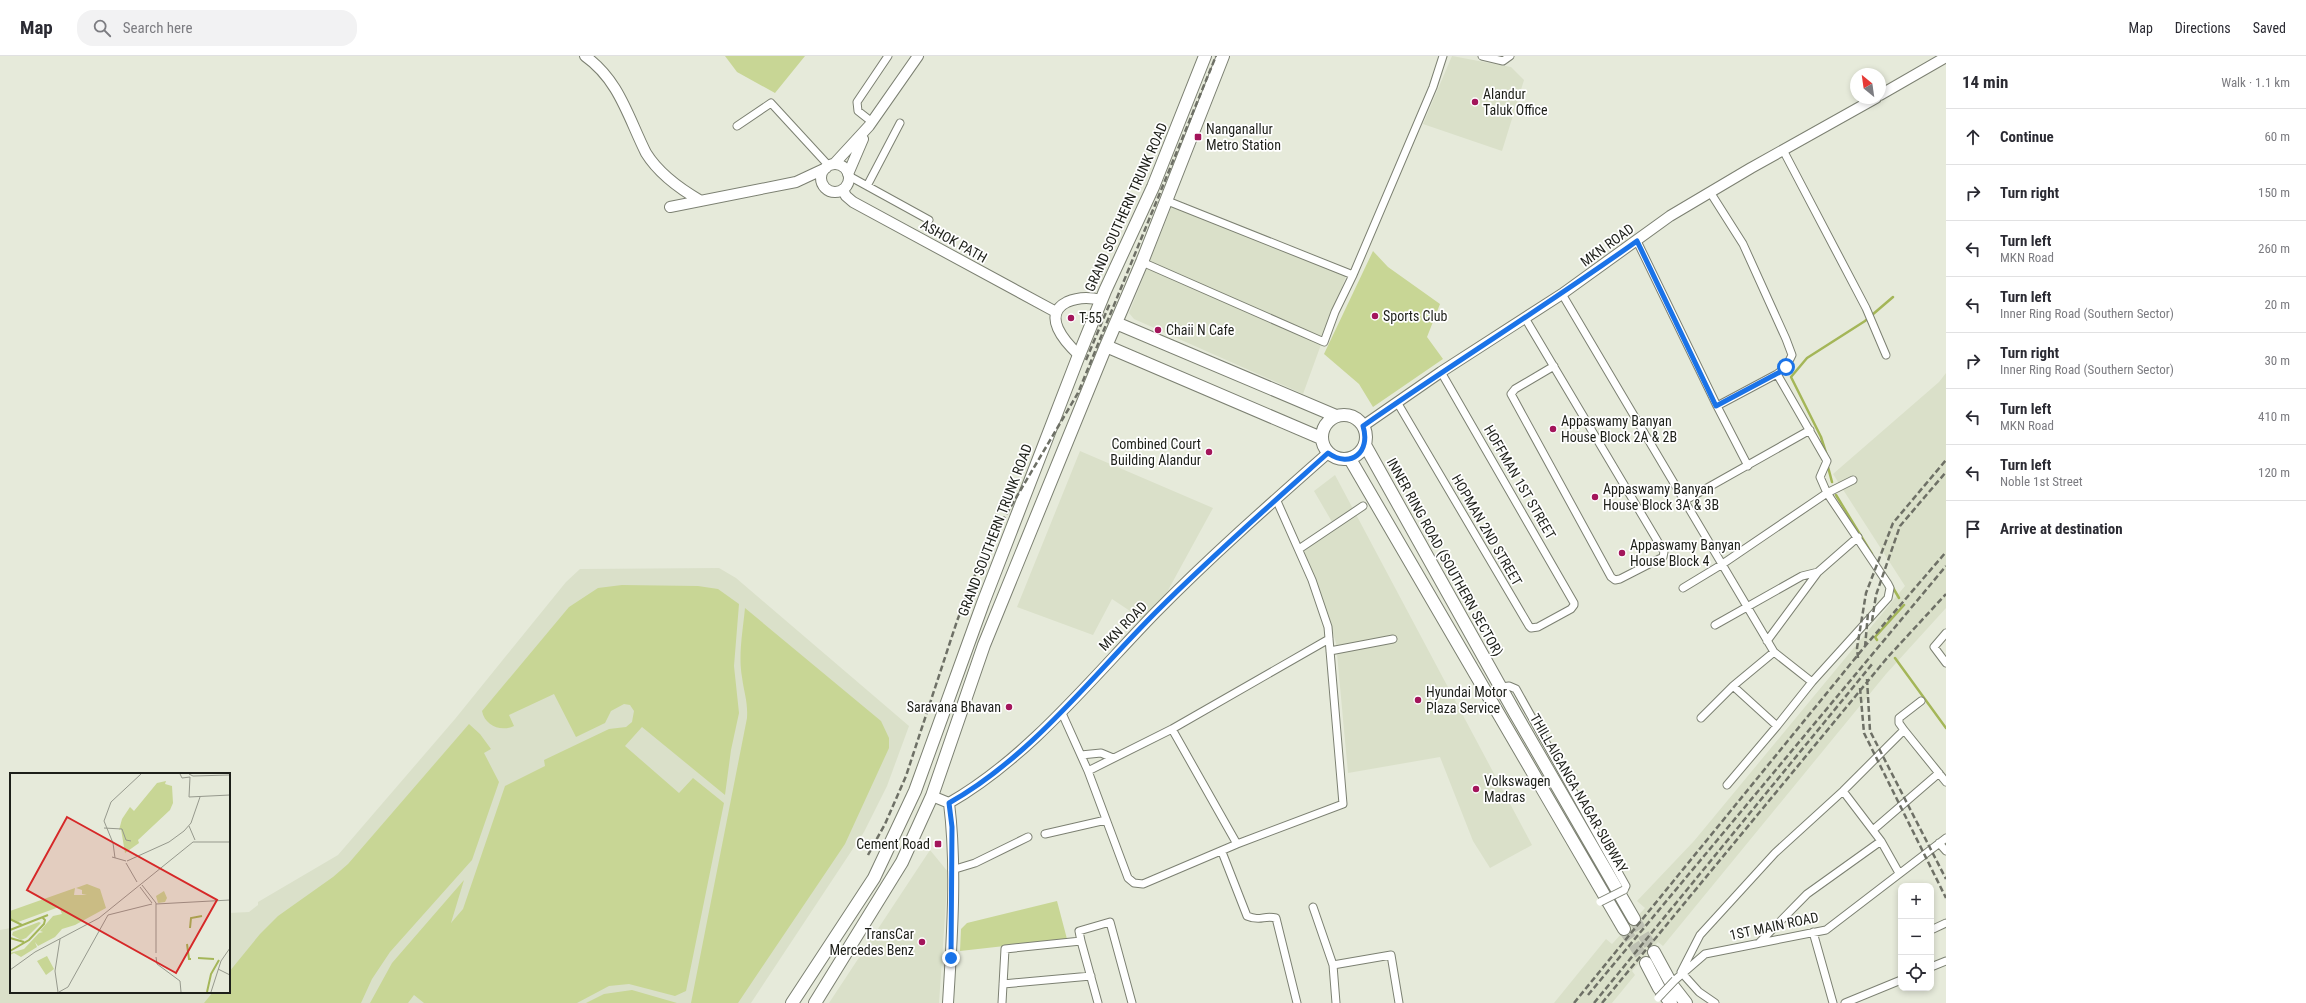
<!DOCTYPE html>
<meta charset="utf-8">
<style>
:root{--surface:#fff;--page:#f2f2f3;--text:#2b2b33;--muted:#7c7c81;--line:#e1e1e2}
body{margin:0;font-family:"Roboto Condensed",sans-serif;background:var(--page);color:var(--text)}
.controls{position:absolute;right:12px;bottom:12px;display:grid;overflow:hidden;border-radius:8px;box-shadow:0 2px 6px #0003}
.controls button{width:36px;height:36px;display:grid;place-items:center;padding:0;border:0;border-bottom:1px solid var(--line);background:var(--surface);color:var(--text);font:20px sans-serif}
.compass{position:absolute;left:1850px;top:12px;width:36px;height:36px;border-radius:50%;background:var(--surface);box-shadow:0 2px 6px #0003;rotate:331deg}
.stop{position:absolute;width:12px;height:12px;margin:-9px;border:3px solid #1a73e8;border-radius:50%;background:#fff}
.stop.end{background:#1a73e8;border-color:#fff;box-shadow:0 1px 4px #0008}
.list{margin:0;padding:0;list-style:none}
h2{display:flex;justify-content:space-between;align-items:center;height:52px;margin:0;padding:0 16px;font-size:17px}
h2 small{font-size:13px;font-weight:400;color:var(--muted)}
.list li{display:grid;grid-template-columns:26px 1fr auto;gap:12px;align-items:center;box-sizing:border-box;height:56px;padding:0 16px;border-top:1px solid var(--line)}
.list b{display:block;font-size:15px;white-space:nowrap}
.list p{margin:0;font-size:13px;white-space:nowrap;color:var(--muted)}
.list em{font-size:13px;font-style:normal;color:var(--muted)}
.icon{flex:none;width:22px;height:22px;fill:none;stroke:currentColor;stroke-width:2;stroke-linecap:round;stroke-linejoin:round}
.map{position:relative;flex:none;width:1946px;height:947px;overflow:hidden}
header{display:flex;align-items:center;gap:24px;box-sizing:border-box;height:56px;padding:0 20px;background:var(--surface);border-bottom:1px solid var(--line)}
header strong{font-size:19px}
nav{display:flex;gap:22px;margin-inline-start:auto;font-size:14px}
.search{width:280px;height:36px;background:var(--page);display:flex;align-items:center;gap:10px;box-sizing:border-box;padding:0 14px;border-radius:16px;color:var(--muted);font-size:15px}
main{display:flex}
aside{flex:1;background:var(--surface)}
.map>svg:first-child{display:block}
.built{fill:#dae0c9}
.green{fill:#c8d695}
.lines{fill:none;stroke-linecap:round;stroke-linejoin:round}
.stream{stroke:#a4b658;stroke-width:2.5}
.primary-tunnel{stroke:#bec1b3;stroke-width:12;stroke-dasharray:12 6;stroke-linecap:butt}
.street-casing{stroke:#7c8072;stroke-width:9}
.secondary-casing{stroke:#7c8072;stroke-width:12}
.primary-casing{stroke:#7c8072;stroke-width:14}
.street{stroke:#fff;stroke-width:7}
.secondary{stroke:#fff;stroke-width:10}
.primary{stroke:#fff;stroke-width:12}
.rail{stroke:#6e7066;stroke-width:2.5;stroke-dasharray:6 3;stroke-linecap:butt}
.street-bridge-casing{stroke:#7c8072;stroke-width:9;stroke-linecap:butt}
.street-bridge{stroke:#fff;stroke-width:7}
.route{stroke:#1a73e8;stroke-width:5}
.poi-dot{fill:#a3155b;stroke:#fff;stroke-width:1.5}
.labels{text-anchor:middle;stroke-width:3.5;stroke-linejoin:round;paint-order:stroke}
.poi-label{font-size:14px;fill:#1d1f19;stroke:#fff;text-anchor:start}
.street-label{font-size:14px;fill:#1d1f19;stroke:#fff}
.inset-river{fill:none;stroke:#a4b658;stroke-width:2}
.inset-road{fill:none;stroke:#96998d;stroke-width:1}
.view{fill:#d62828;fill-opacity:0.15;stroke:#d62828;stroke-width:2}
.inset-edge{fill:none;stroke:#1d1f19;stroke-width:2}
</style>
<header>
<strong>Map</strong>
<div class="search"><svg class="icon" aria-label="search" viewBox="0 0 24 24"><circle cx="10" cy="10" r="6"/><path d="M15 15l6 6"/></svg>Search here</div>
<nav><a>Map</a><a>Directions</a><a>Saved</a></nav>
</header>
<main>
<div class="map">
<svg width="1946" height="947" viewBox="0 0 1946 947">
<rect width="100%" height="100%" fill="#e6eada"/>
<path class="built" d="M1452 0 1511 11 1524 24 1502 95 1423 68Z
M1173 147 1347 217 1303 338 1134 263 1129 257Z
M1946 317V552L1886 618 1663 890 1658 886 1632 915 1635 919 1612 947H1554L1606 883 1612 888 1645 852 1637 845 1694 785 1905 530 1833 418 1939 326Z
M1080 395 1213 452 1160 549 1145 565 1112 543 1093 579 1017 551Z
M1335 419 1532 789 1490 812 1473 785 1440 701 1348 717 1336 587 1322 541 1303 493 1335 471 1314 435Z
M719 512 736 522 909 670 887 730 864 776 751 947H0V874L11 872V936H229V857L249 856 258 849V846L338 799 455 663 566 526 580 513Z
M930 794 948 816 939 947H829Z"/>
<path class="green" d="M725 0H805L775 37 737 16Z
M1373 195 1388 211 1440 248 1427 281 1443 303 1373 351 1359 328 1324 298Z
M622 529 698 530 718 533 739 548 734 610 739 657 731 694 725 739 642 671 625 690 679 737 693 722 724 747 686 935 675 940 629 928 609 930 577 947H424L414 939 408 947H370L392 907 464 824 451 867 463 853 505 730 545 710 544 704 609 673 626 671 632 666 634 655 630 649 624 648 611 655 605 667 576 681 554 638 509 659 514 670C501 676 485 670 482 655L569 551 598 532Z
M745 552 881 665 889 682V692L845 788 738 947H691L747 662C748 645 744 637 742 621 738 599 743 574 745 552Z
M469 668 480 678 491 693 484 697 499 726 472 804 390 896 372 923 361 947H204L213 936H229V916L260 878 278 860 333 821 348 808Z
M1057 845 1067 883 960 895 961 873 967 867Z
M632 934 677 947H586L604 938Z"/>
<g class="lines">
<path class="stream" d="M1827 400 1821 381 1791 321 1807 302 1865 265 1893 241
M1828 411 1832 426
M1836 439 1872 498
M1892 530 1899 542
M1877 584 1875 581 1904 549
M1895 602 1946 672"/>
<path class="primary-tunnel" d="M1634 863 1654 896
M1624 873 1646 907"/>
<g class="street-casing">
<path id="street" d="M1482 0 1503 5 1510 0
M872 66 858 55 857 46 888 0
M737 70 771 47 829 110
M1783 94 1866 252 1886 299
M849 120 929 164
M867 130 900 67
M1710 136 1743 188 1786 283 1792 299 1786 311 1777 318
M1165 144 1353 219
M1637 185 1717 350 1777 318 1827 405 1820 421 1827 437 1721 509 1683 532
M1142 206 1324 286 1335 256 1353 219 1433 31 1443 0
M1562 238 1774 596 1812 626
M1525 262 1664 496 1663 501 1620 523 1615 524 1611 521 1511 338 1515 333 1554 310
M1397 346 1529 570 1531 572 1538 571 1571 553 1574 549V547L1441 316
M1717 350 1748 410
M1684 445 1810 374
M1299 493 1363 450
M1715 569 1802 520 1818 516 1858 481
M1946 577 1934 591 1946 607
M1767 585 1818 516
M1330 595 1393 583
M1733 630 1777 670
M1501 631 1509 630 1516 633 1626 830 1624 834
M1061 655 1088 715 1128 822 1134 827 1143 828 1237 788 1343 748 1328 571 1312 524 1276 443
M1701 662 1733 630 1774 596
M1172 673 1237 788
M1904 674 1899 667V662L1921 645
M1081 699 1101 697 1113 702
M1088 715 1172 673 1329 583
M1727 729 1777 670 1812 626 1888 542 1890 532 1888 528 1827 437 1853 424
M1843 735 1881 785 1899 817
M1873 774 1939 717
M1045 778 1106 764
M1939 787 1946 795
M1222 796 1247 860C1261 866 1263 859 1276 862L1297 947
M952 814 975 807 1028 781
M1313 851 1333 909
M1931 874 1946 867
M1813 876 1833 947
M1081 885 1079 875 1110 866 1132 947
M1759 887 1807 838 1881 785
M1931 911 1946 905
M1675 924 1705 898 1826 874 1946 782
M1003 928 1091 920
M1002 947 1005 893 1081 885 1098 947
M1336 947 1333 909 1391 899 1399 947
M1715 947 1699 936 1681 916 1700 879 1775 797 1843 735 1904 674 1946 726
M1845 947 1901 924"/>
</g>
<g class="secondary-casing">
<path id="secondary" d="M585 0C619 24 628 61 646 97 659 118 680 133 701 145
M1880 39 1946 1
M834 108 869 70 918 0
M821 122a14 14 0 1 1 28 0a14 14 0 1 1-28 0Z
M848 118 863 83
M843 134 846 140 853 146 1056 256
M670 151 796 126 826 112
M1079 299C1065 286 1041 259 1067 246 1078 241 1090 241 1101 244
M1363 370 1441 316 1562 238 1670 160 1751 112 1876 42
M932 740 949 747C1028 702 1092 622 1155 557 1210 501 1269 449 1328 397
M948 947C952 884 957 809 949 747"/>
</g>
<g class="primary-casing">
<path id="primary" d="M1116 267 1336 360
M1106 290 1321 382
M1322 381a22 22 0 1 1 44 0a22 22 0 1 1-44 0Z
M1365 389 1515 657 1634 863
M1350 403 1624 873
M1654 896 1672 929 1686 947
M1646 907 1659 932 1671 947
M792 947 874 822 915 735 983 547 1079 299 1105 235 1153 131 1205 0
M815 947 902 806 932 740 984 589 1106 290 1142 206 1223 0"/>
</g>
<use href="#street" class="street"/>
<use href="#secondary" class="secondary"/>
<use href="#primary" class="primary"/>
<path class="rail" d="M1086 304 1110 247
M1872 565 1876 539 1900 470 1946 416
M1865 591 1868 557
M1858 602 1857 592 1866 537 1893 467 1946 404
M1867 623 1870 675 1946 823
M1860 632 1864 677 1946 842
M868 799 885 768 906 720 957 565 984 496 1078 337 1216 0
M1588 939 1946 510
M1574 947 1866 589 1946 496
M1594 947 1873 607
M1602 947 1887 602 1946 538"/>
<g class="street-bridge-casing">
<path id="street-bridge" d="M1600 846 1624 834
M1658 942 1675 924"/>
</g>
<use href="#street-bridge" class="street-bridge"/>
</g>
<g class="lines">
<path class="route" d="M951 902 952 771 949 747C1031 701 1091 621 1157 555 1212 500 1270 449 1328 397 1351 413 1371 396 1363 370 1454 307 1547 249 1637 185L1716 350 1780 316 1786 311"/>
</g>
<g class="poi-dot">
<circle cx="1475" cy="46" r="4"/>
<rect x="1194" y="77" width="8" height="8" rx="2"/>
<circle cx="1375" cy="260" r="4"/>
<circle cx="1071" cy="262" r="4"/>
<circle cx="1158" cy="274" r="4"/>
<circle cx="1553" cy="373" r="4"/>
<circle cx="1209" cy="396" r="4"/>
<circle cx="1595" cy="441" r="4"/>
<circle cx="1622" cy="497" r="4"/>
<circle cx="1418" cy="644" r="4"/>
<circle cx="1009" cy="651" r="4"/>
<circle cx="1476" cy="733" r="4"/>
<rect x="934" y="784" width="8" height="8" rx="2"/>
<circle cx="922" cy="886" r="4"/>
</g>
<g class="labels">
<g class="poi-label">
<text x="1483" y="43">Alandur<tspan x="1483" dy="16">Taluk Office</tspan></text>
<text x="1206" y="78">Nanganallur<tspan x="1206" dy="16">Metro Station</tspan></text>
<text x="1383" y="265">Sports Club</text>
<text x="1079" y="267">T-55</text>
<text x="1166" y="279">Chaii N Cafe</text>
<text x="1561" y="370">Appaswamy Banyan<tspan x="1561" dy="16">House Block 2A &amp; 2B</tspan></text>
<text x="1201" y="393" text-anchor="end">Combined Court<tspan x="1201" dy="16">Building Alandur</tspan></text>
<text x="1603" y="438">Appaswamy Banyan<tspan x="1603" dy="16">House Block 3A &amp; 3B</tspan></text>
<text x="1630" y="494">Appaswamy Banyan<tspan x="1630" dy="16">House Block 4</tspan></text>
<text x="1426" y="641">Hyundai Motor<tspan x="1426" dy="16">Plaza Service</tspan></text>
<text x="1001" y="656" text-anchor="end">Saravana Bhavan</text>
<text x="1484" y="730">Volkswagen<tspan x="1484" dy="16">Madras</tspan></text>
<text x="930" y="793" text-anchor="end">Cement Road</text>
<text x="914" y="883" text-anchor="end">TransCar<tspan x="914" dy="16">Mercedes Benz</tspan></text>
</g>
<g class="street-label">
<text transform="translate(1126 151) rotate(-66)" y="5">GRAND SOUTHERN TRUNK ROAD</text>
<text transform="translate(954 185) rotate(29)" y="5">ASHOK PATH</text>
<text transform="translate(1607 189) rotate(-36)" y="5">MKN ROAD</text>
<text transform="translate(1520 426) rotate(60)" y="5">HOFFMAN 1ST STREET</text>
<text transform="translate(995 474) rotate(-69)" y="5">GRAND SOUTHERN TRUNK ROAD</text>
<text transform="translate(1487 474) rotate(60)" y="5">HOPMAN 2ND STREET</text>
<text transform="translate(1445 501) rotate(61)" y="5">INNER RING ROAD (SOUTHERN SECTOR)</text>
<text transform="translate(1123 570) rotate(-46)" y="5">MKN ROAD</text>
<text transform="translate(1579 737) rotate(60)" y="5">THILLAIGANGA NAGAR SUBWAY</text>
<text transform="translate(1774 870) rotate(-12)" y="5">1ST MAIN ROAD</text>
</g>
</g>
<g transform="translate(10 717)">
<rect width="220" height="220" fill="#e6eada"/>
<path d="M156 8 155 11 162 13 163 30 160 37 128 67 129 70 115 80 111 56 109 57 112 46 120 34 124 38 147 10ZM77 111 90 116 96 135 65 152 52 156 45 164 28 173 25 169 27 174 11 184 4 180 0 182V180L14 176 29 160 33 159 30 158 43 143 52 141 49 134 8 149 0 145V138L65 115 64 122H77L72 121V117L66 115ZM154 118 157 125 155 129 148 130 146 123ZM29 149 31 150 16 165 11 167 2 162 3 159ZM37 183 44 196 36 202 27 188Z" fill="#c8d695"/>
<path class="inset-river" d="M0 146 12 152M180 155 181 145 192 143M0 157 38 142M0 165 14 169M177 171 179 186H181M0 178 19 167 34 151 35 147 32 144M188 185 204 186M197 219 201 201 209 187"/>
<path class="inset-road" d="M170 1 172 5 180 4M179 1 183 3 220 2M180 4 179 24 220 22M179 53 185 67M94 55 112 56 116 67 121 68M102 84 116 88M105 85 103 70 94 48 101 29 131 1M117 88 159 69 174 58 181 50 190 24M116 90 127 109M132 112 146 130V180M130 114 142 130M146 131 220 127M98 142 142 131M146 184 147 191 170 208 171 219M208 196 220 202M0 197 25 179 89 145 183 69H220M48 219 45 198 50 166M49 219 58 214 98 142M201 219 211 188 220 175"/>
<path class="view" d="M57 44 207 127 166 200 17 117Z"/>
<rect width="220" height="220" class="inset-edge"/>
</g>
</svg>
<div class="controls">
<button>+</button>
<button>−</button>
<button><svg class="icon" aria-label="locate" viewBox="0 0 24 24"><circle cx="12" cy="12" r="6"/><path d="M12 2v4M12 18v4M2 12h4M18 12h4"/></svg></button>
</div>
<svg class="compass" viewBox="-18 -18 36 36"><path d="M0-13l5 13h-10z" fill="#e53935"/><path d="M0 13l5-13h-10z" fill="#7c7c81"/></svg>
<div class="stop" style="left:1786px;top:311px"></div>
<div class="stop end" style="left:951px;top:902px"></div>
</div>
<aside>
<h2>14 min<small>Walk · 1.1 km</small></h2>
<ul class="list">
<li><svg class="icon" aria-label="ahead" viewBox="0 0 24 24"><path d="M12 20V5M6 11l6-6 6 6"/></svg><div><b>Continue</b></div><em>60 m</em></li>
<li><svg class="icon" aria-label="right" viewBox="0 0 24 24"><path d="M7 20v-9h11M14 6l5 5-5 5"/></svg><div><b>Turn right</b></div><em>150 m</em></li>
<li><svg class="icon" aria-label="left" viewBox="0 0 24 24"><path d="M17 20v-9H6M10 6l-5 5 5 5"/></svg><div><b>Turn left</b><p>MKN Road</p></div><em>260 m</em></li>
<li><svg class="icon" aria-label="left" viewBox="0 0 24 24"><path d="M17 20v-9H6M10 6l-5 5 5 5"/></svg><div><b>Turn left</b><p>Inner Ring Road (Southern Sector)</p></div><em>20 m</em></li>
<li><svg class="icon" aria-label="right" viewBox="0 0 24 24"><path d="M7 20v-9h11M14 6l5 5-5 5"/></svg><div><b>Turn right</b><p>Inner Ring Road (Southern Sector)</p></div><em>30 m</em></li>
<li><svg class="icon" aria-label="left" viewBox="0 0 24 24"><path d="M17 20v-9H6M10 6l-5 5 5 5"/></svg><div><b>Turn left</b><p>MKN Road</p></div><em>410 m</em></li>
<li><svg class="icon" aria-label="left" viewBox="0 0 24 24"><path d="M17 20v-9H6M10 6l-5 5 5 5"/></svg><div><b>Turn left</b><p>Noble 1st Street</p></div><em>120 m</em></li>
<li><svg class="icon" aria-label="arrive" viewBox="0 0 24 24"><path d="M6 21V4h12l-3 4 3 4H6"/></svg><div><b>Arrive at destination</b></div></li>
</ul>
</aside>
</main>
